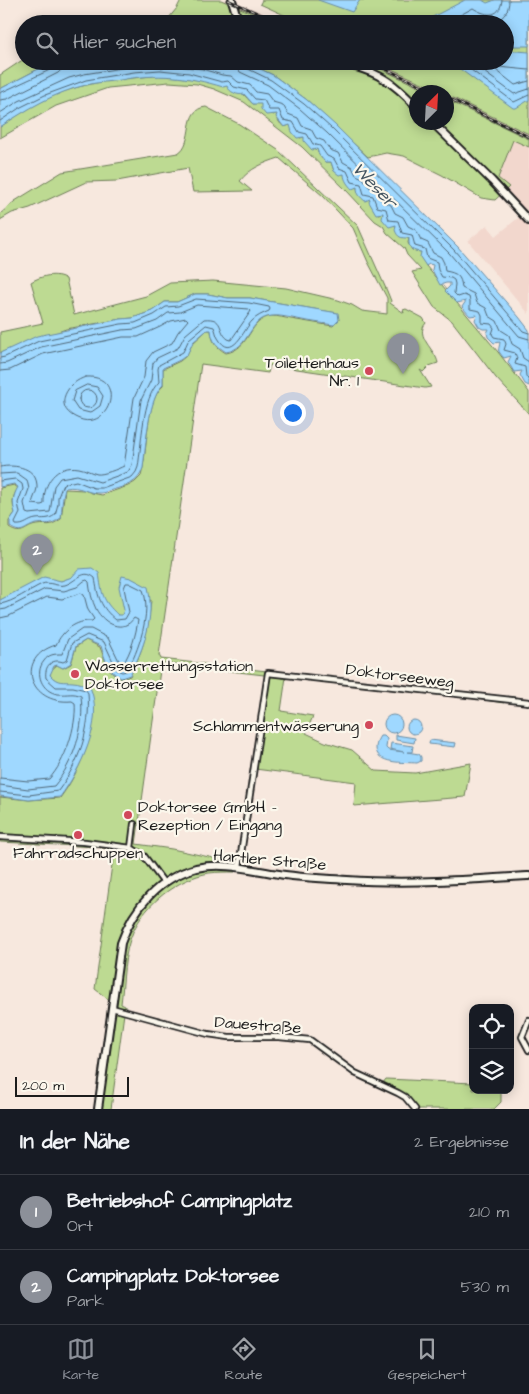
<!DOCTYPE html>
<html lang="de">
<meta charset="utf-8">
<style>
:root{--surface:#171b24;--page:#242831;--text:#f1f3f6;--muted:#9ea1a6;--line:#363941;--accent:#8c9099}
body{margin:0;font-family:"Architects Daughter",sans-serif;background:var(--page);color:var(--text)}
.controls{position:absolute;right:15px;bottom:15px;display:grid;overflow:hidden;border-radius:10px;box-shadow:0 2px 12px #0003}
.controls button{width:45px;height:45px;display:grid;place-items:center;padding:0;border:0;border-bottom:1px solid var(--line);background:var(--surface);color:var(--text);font:25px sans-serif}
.compass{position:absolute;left:409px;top:85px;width:45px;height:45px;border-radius:50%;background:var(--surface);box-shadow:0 2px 12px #0003;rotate:24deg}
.scale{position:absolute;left:15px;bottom:12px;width:114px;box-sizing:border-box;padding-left:5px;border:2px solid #1c1c1c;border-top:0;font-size:14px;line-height:18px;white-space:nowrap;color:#1c1c1c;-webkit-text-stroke:4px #fbf7ec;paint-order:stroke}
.you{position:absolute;left:292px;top:412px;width:18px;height:18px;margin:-12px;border:4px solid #fff;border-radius:50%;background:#1a73e8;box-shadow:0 0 0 8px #1a73e833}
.badge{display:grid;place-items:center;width:32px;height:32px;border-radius:50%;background:var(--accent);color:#fff;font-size:16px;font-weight:700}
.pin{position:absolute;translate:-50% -41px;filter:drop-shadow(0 1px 2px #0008)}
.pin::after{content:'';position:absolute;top:26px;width:18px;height:15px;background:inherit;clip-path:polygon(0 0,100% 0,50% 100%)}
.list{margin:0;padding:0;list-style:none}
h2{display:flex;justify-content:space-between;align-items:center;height:65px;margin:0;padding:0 20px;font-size:21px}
h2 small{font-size:16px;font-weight:400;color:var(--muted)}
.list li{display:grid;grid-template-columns:32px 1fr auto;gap:15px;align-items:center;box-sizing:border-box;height:75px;padding:0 20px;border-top:1px solid var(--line)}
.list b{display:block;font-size:19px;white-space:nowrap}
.list p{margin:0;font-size:16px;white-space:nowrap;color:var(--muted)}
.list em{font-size:16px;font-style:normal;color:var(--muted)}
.icon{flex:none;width:28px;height:28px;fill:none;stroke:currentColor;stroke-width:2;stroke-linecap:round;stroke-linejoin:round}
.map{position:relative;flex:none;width:529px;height:1109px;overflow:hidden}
.search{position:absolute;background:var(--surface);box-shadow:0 2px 12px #0003;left:15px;right:15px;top:15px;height:55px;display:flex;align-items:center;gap:12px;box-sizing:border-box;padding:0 18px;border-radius:28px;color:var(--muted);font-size:19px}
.sheet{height:215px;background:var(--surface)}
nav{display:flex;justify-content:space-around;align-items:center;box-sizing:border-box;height:70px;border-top:1px solid var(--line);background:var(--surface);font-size:14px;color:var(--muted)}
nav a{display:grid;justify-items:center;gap:2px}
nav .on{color:var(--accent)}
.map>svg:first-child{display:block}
.built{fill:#f2d7cd}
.green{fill:#bdda92;stroke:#6c7b57}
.water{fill:#9fd8ff;stroke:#6b8da4}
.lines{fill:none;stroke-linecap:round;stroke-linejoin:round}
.shore{stroke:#506777;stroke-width:1}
.street-casing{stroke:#1c1c1c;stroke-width:8}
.secondary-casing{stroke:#1c1c1c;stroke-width:10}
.street{stroke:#fbf7ec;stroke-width:4.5}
.secondary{stroke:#fbf7ec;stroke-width:6}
.rail-casing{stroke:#1c1c1c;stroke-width:3}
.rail{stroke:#fbf7ec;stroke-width:1;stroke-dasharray:4;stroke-linecap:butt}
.poi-dot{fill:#d1495b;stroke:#fbf7ec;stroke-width:2}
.labels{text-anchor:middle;stroke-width:4.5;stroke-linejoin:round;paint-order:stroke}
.poi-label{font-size:16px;fill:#1c1c1c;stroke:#fbf7ec;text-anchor:end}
.street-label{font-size:16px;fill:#1c1c1c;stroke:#fbf7ec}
.water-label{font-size:18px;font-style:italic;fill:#435460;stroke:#fbf7ec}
</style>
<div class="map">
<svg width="529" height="1109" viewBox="0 0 529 1109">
<rect width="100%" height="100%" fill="#f7e8de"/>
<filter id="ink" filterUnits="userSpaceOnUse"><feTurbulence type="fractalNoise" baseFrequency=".02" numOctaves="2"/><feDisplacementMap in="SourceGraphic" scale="10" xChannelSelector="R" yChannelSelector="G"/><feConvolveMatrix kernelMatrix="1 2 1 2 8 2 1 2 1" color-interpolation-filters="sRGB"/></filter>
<g filter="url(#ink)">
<path class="built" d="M221 0H231L290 24H279Z
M364 61H374L442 92H430Z
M446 95 529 134V139L447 100Z
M513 140 529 147V216L489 171Z
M523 214 529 222V314L468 241 487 225 496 236Z"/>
<path class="green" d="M181 0H221L279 24H164L177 8Z
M262 0H529V134L447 95 446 92H442L374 61H505V24H291L293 19 260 4Z
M24 59V61H63L46 65 0 89V75Z
M243 61H364L430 92H416V122H446L447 100 529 139V147L513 140 498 178 509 187 495 200 481 198 442 175 404 156 386 153 368 157 307 100 273 75Z
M160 75C183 78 224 80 242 93 246 96 249 101 253 104L261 103 273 115 277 113C277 120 279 123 284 127L290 125 300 138 304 137 314 150 317 149 319 155 325 162H331L334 171 344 174 355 187H357L358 193 370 199 378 214 383 213 382 216 396 226 407 238H409L408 243 412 250 421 252 426 266 498 352 529 392V414L496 378 452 321 434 307 412 272 421 270 407 255 404 248 387 233 383 226 375 221 346 190 302 147 244 102 214 89 197 84 169 82 108 88 56 106 0 138V127C26 109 56 91 87 85 111 79 136 78 160 75Z
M206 107 239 124 278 150 358 226 387 291 391 301 390 303 404 313 403 310 406 309 423 318 426 323C414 336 436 350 438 363L429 366 423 372 420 370 431 387 425 388 270 365 268 373 201 364 159 655 161 659 505 698 504 703 446 694 441 695 286 677 281 711 313 716 306 733 325 742 352 750 376 771 415 773 471 763 465 797 354 806 356 782 255 769 269 681 264 675 161 663 136 844 172 849 237 863 235 872C227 872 217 872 209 873 177 879 146 903 133 932 123 954 124 981 121 1004L125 1006 111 1109H95L109 1000 95 989 114 850 96 847 0 842V797L29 800 60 798C75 778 85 755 92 731L69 683C60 683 56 682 50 675L51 670 57 665 63 668 71 664 76 647 86 640 100 647C105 660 108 672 121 679L130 676C144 648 148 631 151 600L126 611 123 616 118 617 71 578 0 600V488L14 485 18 488C12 497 12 503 15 513L9 521V528C23 537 25 526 37 525 51 523 47 528 61 519L65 489 84 490 92 493 102 495 128 486 135 482 141 476C148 452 145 401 163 386V369L180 361 186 356 193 343 207 330H211C212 342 216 347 226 353 251 349 248 319 272 316 278 316 285 318 291 319 305 321 319 324 333 326L339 320 337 313 250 298H228L208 294H195L177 302H165L152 311 133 318 121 319 66 329 0 353V332L43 323 31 282C41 276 56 272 66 279L74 315 146 296 170 283 213 281 286 288 338 300 352 305 362 311 387 314V298L368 262 353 228 323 196 279 158C264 163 250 168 240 181L252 191 193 192 188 168 117 181 86 182 30 208 12 213 0 220V214L15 201 62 172 178 153C195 143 182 109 206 107Z
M386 1079 473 1083V1090H501V1102L494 1109H417L406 1097 382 1084Z"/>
<path class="water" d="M318 0H360L352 12Z
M465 0H482L487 3 495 0H529V46H505V24H419Z
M505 50 529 52V100L516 108H513L449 61H505Z
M63 61H243L273 75 307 100 335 125 458 247 519 317 529 330V386L525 384 520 375 522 371 514 372 508 362 511 356 504 358C496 349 499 351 500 342L494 343 488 337 487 333 489 329H483L479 327 475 320 477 315 470 316 462 307 466 301 457 303 445 291 450 286V283H446L440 285 432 270 433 265 429 264 426 266 420 257 421 252C412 251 408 249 409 238 401 238 398 238 395 230L396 225 389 227 382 219 383 213 376 214 369 202 370 199 365 201C360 197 357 194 357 187L352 189C348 185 344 180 344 174L339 175 334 171 331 162H325L319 155 317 149 312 150 304 141V137L297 138 292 132 290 125 284 127 276 117 277 114 266 115 261 109V104H253L244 94C238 96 229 92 227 86L223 87C187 76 158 73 120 80 109 82 97 82 86 85 55 92 26 110 0 127V89L46 65Z
M195 294H208L228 298H250L338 313 339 320 334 325C320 323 306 321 292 318 286 317 278 315 272 316 248 318 251 348 226 352 217 346 212 342 211 330H207L193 342 187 355 180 360 163 368V385C148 398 146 447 143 468 139 483 126 486 112 490 108 491 104 493 100 493 86 494 82 485 65 488 62 498 62 508 61 518 47 527 50 522 37 524 25 526 23 536 10 527V520L15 513C12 503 13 496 18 487L14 484 0 487V353L37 336 121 319 133 318 152 311 165 302H177Z
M92 568 99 573C102 594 102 600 118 615H122L124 610 119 587 122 576 131 578 148 587C155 617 144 648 130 675L121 678C108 672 105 659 101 646L86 640 76 646 71 663 63 668 57 665 54 666 50 675C58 684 63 681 73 682 79 682 85 685 90 687 105 721 80 770 60 797L29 800 0 796V600L44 577 61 581 72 577 79 569Z
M384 724a9 9 0 1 1 18 0a9 9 0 1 1-18 0Z
M407 727a7 7 0 1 1 14 0a7 7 0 1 1-14 0Z
M396 735 415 738 414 743 396 740Z
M380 736H384L387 739 386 748 388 750 404 752 390 749 391 743 413 746 412 752H407L419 754 421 757V761L417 763C405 762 375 765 376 747 377 743 377 740 380 736Z
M430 740 456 743 455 747 429 744Z"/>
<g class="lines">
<path class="shore" d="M444 24 473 8C484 15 500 20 502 0
M461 24 473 18C490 25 509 22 509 0
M71 61V67L74 69 118 61
M236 61 237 67 240 72 268 85 300 109 327 133 450 254 519 336 529 339
M242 61 244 67 271 80 304 104 331 128 454 250 523 331 529 333
M459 61 514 102 529 95
M469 61 514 94 529 89
M529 70 498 67 496 70 515 85 529 81
M0 93 54 68 57 65 58 61
M0 100 7 99 58 73 63 68 64 61
M0 113 19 101 69 78 84 74 134 66 161 64 202 69 222 75 231 76 238 82 250 85 256 92 267 94 273 102 283 105 288 114 298 118 302 126 311 129 316 138 324 141 330 150 338 153 343 162 352 167 356 175 363 178 369 187 377 191 381 200 391 205 395 213 403 217 408 226 416 230 421 240 428 243 433 253 441 257 444 263 445 271C457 273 461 276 462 288L474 294 477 303 486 308 489 316 497 321 501 330 509 335 512 344 520 349 523 358 529 362
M0 121 21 107 45 95 86 80 134 72 160 70 189 73 222 82 228 81 234 87 247 90 255 99 264 100 269 110H279L283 120 293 122 299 132 307 134 313 144 320 146 327 156 334 159 339 168 347 171 352 182 361 184 364 194 373 196 377 207 386 209 389 220 398 221 402 233 412 235 415 246 425 249 427 258 437 262 438 270 442 277 451 278 454 280 455 284 454 293 458 297 464 295 469 297 470 301V309L480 311 482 315V323L491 324 494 328 492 334 494 337 504 339 506 344 504 350 515 353 517 358 515 364 525 367 526 376 529 381
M0 358 5 357 39 341 121 324 135 323 154 315 166 307 178 306 196 299 249 303 269 307 270 309 269 311C262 314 257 316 252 321 244 329 232 362 218 338 216 335 216 331 214 327L206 325 189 339 183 352 159 365 158 369 159 382C142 398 142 443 138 467L136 472 132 477 102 488H94L76 481 63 484 58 497V504L55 515C48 520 44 518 36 519 28 520 25 526 16 525L15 523 20 513 18 503 23 489 22 484 15 479 0 481
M0 364 7 363 41 347 122 330 136 329 157 321 168 313 180 312 197 305 249 309 251 311 231 340 228 339C217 331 225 317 204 319L185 335 178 348 157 358 153 363 151 380 141 400 132 465 128 472 100 482 77 475 60 478 54 486 50 512 29 514 26 513 24 503 29 489 27 480 17 473 0 474
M0 371 10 370 43 354 123 337H138L160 327 171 321 186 318 188 320 178 332 172 343 153 352 146 361 144 377 134 398 124 466C118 469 103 475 97 474 92 473 85 469 79 468 56 464 43 483 44 504L41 505 32 504C33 498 36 494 37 488 38 467 15 464 0 467
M86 377C128 374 110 436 75 417 53 406 67 382 86 377Z
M87 385 97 387 103 396 100 406 90 413 78 410 72 401 75 391Z
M79 399a9 9 0 1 1 18 0a9 9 0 1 1-18 0Z
M0 604C14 602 29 590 42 584 49 581 57 587 65 585 77 581 83 568 95 578 98 597 100 607 116 620L125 619 129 612 124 588 126 583H129L143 590C152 612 138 652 127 671L122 672 117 670 104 642 87 635 72 643 67 660 63 662C52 658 44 666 46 678L56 687H73L86 690 88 693C91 729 79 763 58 791L29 795 0 792
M0 610 6 609 45 589 64 591 77 587 84 581 87 580 89 582C90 591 92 601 96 609 104 624 123 634 134 618L138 620C136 634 131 652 123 664L120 663 108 638 91 629H82L68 639 62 654C54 654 49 654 44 661 34 673 42 692 58 694 67 695 74 692 81 696 85 727 74 762 54 786L28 789 0 785
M0 618 9 616 47 597 62 599 81 593 84 595 88 610 94 619 92 621C76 620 62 631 56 645 15 657 28 705 72 701L75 703C77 726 65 762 49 779L28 781 0 778"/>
<g class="street-casing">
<path id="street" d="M0 837 85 842 131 848 144 856 164 883
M131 848 134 824
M239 867 268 673 529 702
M112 1008 208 1034 229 1037H279L310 1040 355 1073 398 1093 405 1097 415 1109
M529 1020 522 1037 529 1050"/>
</g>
<g class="secondary-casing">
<path id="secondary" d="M232 0 239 24
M334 61C349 65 365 68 379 76 393 83 405 95 416 106
M432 122 492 181 529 221
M98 1109 121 943C133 908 159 878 196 868 224 862 251 870 279 874 301 878 324 878 347 880 408 884 468 880 529 876"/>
</g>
<use href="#street" class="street"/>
<use href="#secondary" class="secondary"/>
<g class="rail-casing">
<path id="rail" d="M228 0 282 24
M368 61 436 92
M446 97 529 137"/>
</g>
<use href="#rail" class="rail"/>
</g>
</g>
<g class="poi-dot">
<circle cx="369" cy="371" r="5"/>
<circle cx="75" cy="674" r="5"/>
<circle cx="369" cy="725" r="5"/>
<circle cx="128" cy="815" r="5"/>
<circle cx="78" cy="835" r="5"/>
</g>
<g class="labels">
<g class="poi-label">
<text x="359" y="368">Toilettenhaus<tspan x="359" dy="18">Nr. 1</tspan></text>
<text x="85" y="671" text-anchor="start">Wasserrettungsstation<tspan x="85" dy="18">Doktorsee</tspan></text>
<text x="359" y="731">Schlammentwässerung</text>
<text x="138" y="812" text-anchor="start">Doktorsee GmbH -<tspan x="138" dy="18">Rezeption / Eingang</tspan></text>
<text x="78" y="858" text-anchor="middle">Fahrradschuppen</text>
</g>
<g class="street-label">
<text transform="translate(400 675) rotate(7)" y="6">Doktorseeweg</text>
<text transform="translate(270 859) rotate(5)" y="6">Hartler Straße</text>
<text transform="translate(258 1024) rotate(4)" y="6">Dauestraße</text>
</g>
<g class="water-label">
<text transform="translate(375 185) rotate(46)" y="6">Weser</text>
</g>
</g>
</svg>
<div class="controls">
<button><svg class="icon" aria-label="locate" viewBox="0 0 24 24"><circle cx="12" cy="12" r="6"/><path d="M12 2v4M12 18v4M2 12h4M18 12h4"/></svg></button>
<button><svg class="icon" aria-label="layers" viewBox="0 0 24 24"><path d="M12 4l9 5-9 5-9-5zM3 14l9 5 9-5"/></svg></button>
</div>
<svg class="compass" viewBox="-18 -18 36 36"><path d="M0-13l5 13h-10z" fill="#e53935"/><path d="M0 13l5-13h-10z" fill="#9ea1a6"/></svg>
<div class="scale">200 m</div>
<div class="you"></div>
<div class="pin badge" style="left:403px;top:374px">1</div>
<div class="pin badge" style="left:37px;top:575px">2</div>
<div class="search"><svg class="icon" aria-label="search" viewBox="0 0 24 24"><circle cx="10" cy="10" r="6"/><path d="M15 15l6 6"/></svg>Hier suchen</div>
</div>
<section class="sheet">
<h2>In der Nähe<small>2 Ergebnisse</small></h2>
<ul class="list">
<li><span class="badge">1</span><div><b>Betriebshof Campingplatz</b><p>Ort</p></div><em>210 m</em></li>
<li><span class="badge">2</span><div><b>Campingplatz Doktorsee</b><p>Park</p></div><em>530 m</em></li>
</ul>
</section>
<nav>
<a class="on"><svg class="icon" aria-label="map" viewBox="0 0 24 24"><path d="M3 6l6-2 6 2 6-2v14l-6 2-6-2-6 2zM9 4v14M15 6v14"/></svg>Karte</a>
<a><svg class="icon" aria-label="directions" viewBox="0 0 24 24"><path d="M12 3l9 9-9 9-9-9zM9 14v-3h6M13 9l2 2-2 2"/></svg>Route</a>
<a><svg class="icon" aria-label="saved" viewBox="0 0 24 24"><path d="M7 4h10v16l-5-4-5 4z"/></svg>Gespeichert</a>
</nav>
